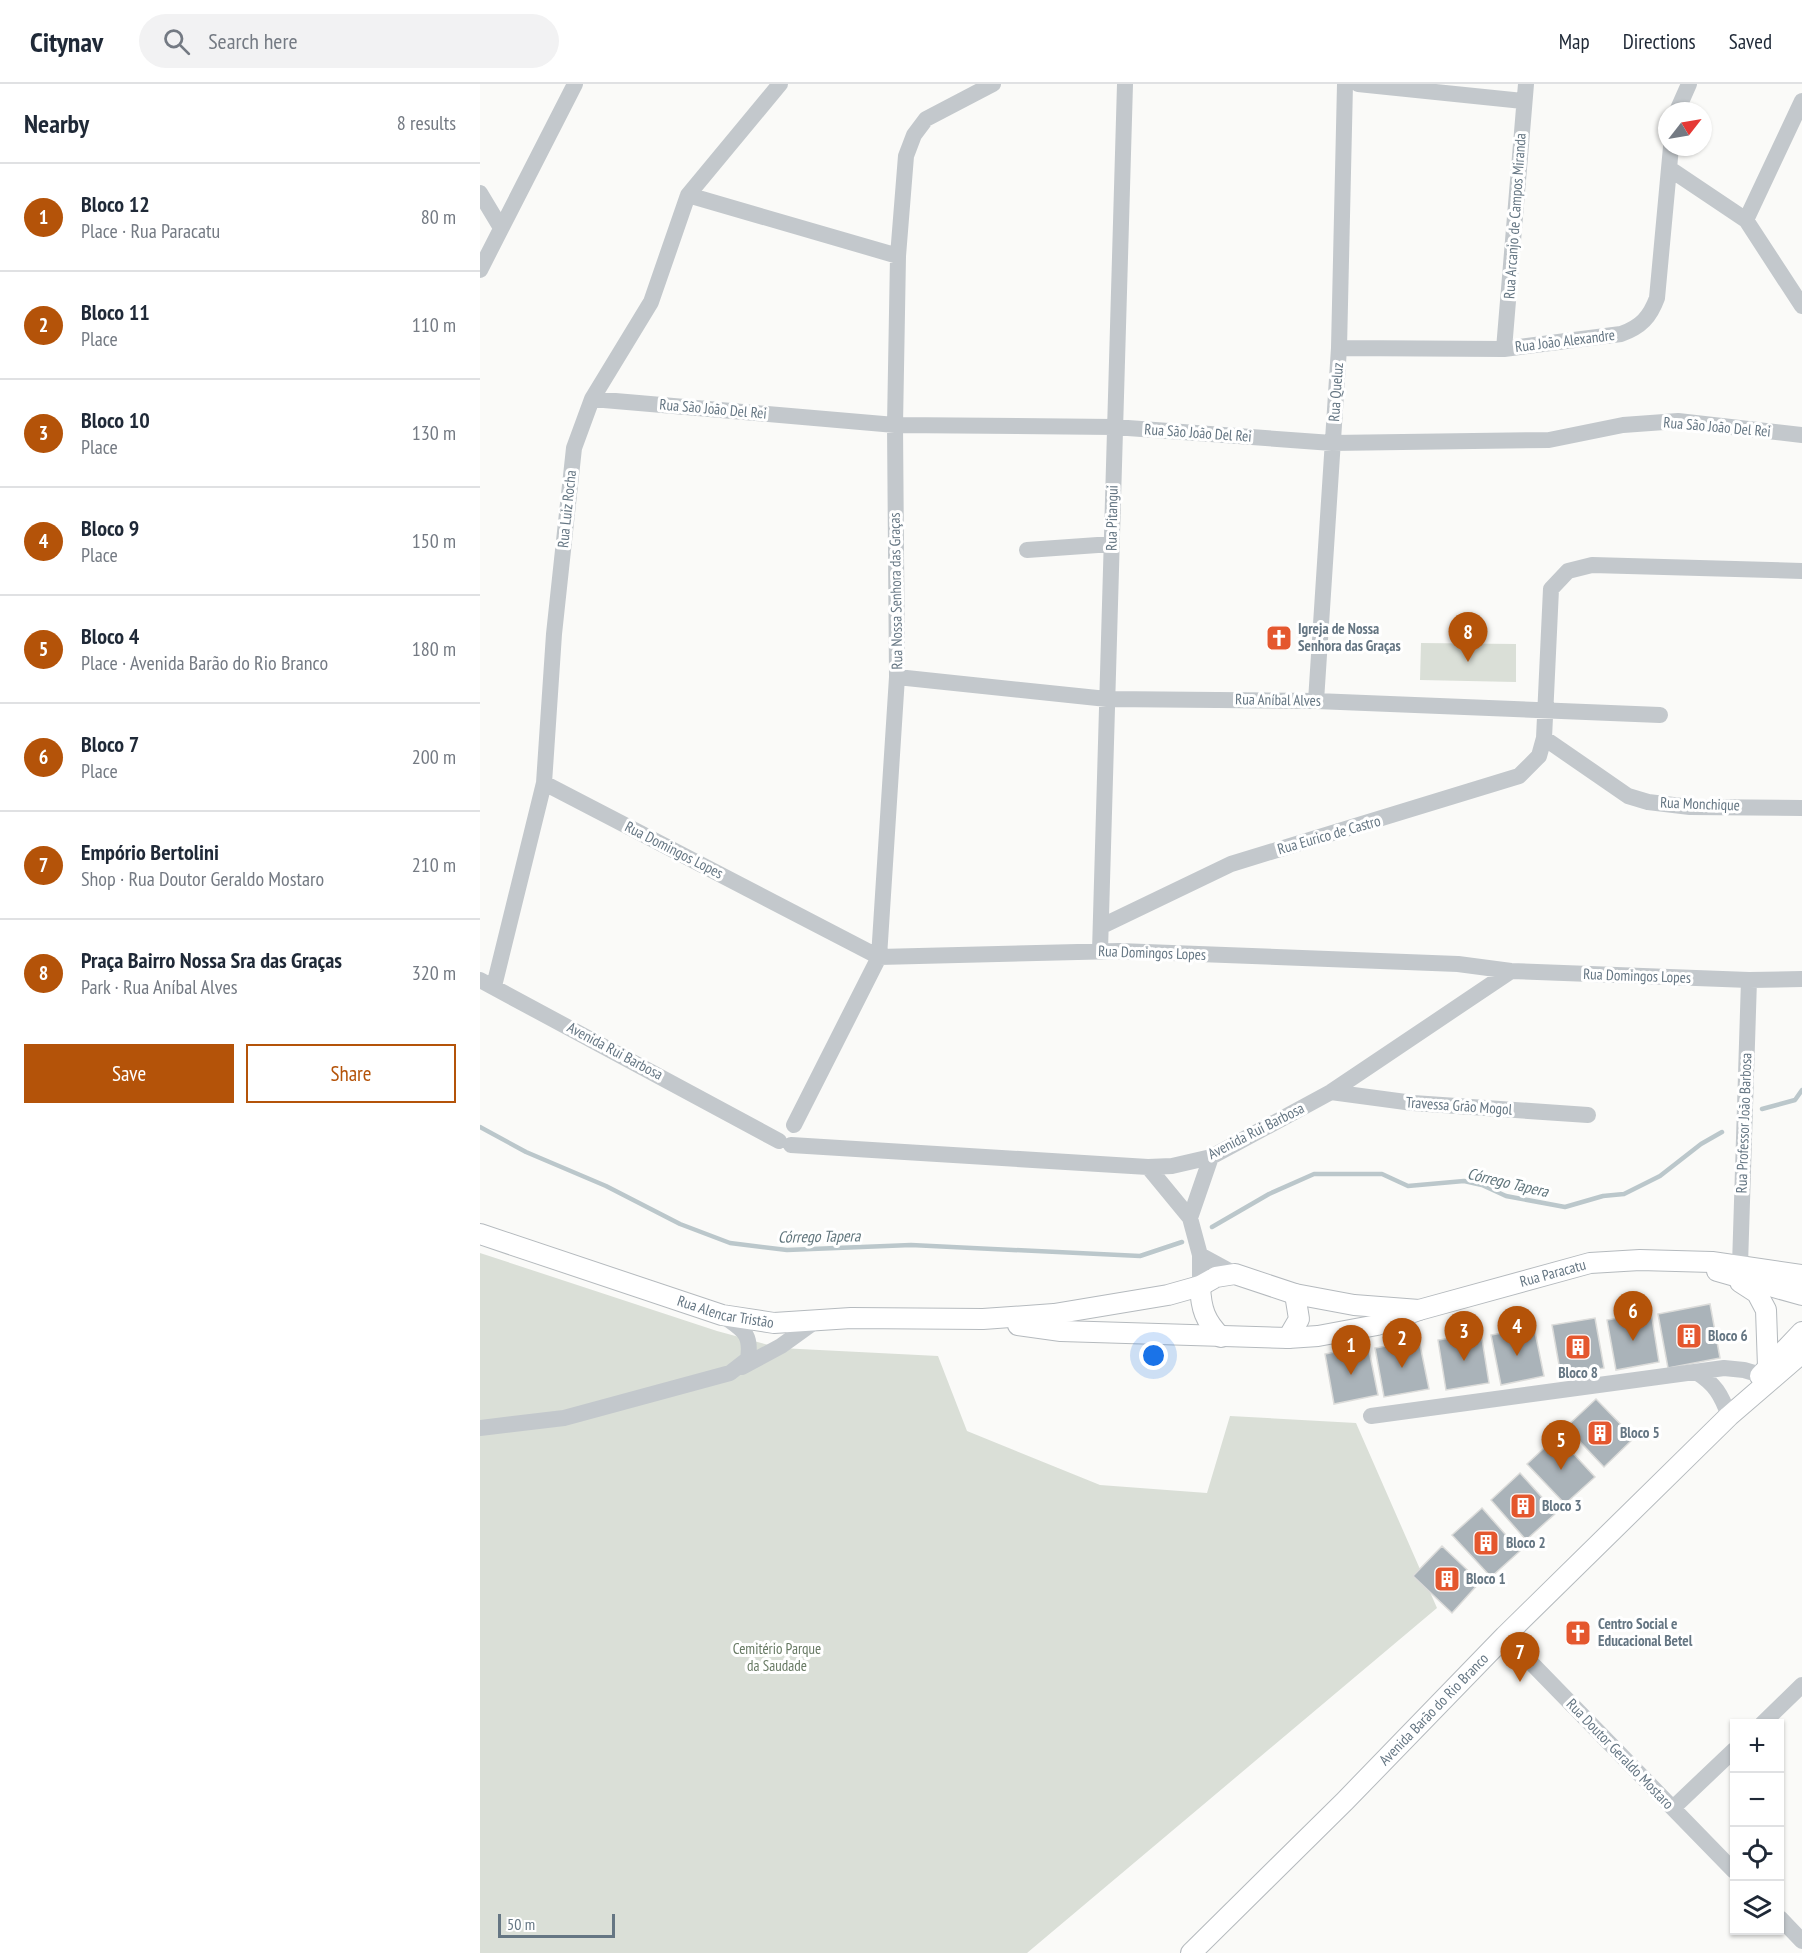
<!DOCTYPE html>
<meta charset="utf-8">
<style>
:root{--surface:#fff;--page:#f2f2f3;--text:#1f2937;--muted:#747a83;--line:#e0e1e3;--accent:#b45309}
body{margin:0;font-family:"PT Sans Narrow",sans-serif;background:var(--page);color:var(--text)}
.controls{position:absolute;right:18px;bottom:18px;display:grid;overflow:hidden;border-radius:0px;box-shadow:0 2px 4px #0004}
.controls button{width:54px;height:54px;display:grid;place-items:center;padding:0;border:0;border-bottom:2px solid var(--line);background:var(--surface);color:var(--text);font:30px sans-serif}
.compass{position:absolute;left:1178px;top:18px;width:54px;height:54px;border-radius:50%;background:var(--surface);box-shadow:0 2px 4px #0004;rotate:59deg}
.scale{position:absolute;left:18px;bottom:15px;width:117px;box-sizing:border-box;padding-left:6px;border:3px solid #657683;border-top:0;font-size:16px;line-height:21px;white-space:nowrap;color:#657683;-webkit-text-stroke:4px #fff;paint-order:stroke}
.you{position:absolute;left:674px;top:1272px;width:21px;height:21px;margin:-15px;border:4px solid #fff;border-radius:50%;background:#1a73e8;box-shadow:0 0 0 9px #1a73e833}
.badge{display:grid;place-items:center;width:39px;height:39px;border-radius:50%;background:var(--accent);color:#fff;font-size:20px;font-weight:700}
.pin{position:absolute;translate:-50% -50px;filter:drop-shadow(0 2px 3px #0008)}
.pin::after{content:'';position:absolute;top:32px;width:21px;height:18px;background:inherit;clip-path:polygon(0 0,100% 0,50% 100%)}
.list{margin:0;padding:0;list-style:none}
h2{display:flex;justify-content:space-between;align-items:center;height:78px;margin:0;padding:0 24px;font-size:26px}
h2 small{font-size:20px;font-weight:400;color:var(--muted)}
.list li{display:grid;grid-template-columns:39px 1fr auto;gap:18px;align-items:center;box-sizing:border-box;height:108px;padding:0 24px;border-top:2px solid var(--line)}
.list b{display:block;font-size:22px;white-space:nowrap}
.list p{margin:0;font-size:20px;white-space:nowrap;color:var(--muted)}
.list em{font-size:20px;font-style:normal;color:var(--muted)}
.actions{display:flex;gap:12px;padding:18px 24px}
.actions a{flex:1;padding:14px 0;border:2px solid var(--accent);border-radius:0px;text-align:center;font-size:21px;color:var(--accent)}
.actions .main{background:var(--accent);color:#fff}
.icon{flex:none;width:33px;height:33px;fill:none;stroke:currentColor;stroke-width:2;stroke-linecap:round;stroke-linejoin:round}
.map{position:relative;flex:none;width:1322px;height:1869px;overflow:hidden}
header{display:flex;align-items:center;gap:36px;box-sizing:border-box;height:84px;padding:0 30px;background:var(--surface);border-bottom:2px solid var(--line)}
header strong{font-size:28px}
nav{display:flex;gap:33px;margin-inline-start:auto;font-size:21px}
.search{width:420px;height:54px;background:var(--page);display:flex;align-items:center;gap:15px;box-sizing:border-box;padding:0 21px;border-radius:33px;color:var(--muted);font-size:22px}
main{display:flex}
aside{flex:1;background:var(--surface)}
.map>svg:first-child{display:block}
.green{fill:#dadfd7}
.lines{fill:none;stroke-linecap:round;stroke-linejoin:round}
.stream{stroke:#bbc7cb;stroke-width:4.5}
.building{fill:#aab3b9;stroke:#dcdcda;stroke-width:1.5}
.major-casing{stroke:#b5babe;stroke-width:22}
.minor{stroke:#c3c8cc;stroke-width:16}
.major{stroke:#fff;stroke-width:20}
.labels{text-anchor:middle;stroke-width:6;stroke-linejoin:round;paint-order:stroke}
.street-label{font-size:15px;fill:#657683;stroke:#fff}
.poi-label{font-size:15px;font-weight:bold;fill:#657683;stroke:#fff;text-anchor:start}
.park-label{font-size:15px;fill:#687a64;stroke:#fff}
.water-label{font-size:16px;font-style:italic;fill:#60757c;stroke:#fff}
</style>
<header>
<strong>Citynav</strong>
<div class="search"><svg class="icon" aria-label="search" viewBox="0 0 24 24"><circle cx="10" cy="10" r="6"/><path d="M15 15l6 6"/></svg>Search here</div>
<nav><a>Map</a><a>Directions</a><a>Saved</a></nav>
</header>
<main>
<aside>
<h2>Nearby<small>8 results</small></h2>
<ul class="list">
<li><span class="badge">1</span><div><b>Bloco 12</b><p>Place · Rua Paracatu</p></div><em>80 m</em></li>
<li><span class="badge">2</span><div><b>Bloco 11</b><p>Place</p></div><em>110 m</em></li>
<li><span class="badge">3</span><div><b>Bloco 10</b><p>Place</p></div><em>130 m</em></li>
<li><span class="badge">4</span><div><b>Bloco 9</b><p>Place</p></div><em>150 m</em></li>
<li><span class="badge">5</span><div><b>Bloco 4</b><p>Place · Avenida Barão do Rio Branco</p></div><em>180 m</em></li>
<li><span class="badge">6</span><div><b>Bloco 7</b><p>Place</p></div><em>200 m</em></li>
<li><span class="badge">7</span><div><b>Empório Bertolini</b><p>Shop · Rua Doutor Geraldo Mostaro</p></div><em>210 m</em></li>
<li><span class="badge">8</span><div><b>Praça Bairro Nossa Sra das Graças</b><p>Park · Rua Aníbal Alves</p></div><em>320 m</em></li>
</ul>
<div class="actions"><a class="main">Save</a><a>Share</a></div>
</aside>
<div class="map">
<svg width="1322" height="1869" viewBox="0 0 1322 1869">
<rect width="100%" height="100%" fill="#fafaf8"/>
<path class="green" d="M941 559 1036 560V598L940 596Z
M0 1169 237 1247 300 1264 458 1272 487 1347 620 1401 727 1409 750 1332 876 1339 957 1524 547 1869H0Z"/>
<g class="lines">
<path class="stream" d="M1282 1025 1315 1016 1322 1006
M0 1043 46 1068 126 1102 200 1140 250 1159 307 1166 431 1161 660 1172 702 1158
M732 1143 789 1110 834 1090H902L928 1102 984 1097 1002 1101 1026 1112 1085 1123 1123 1112 1144 1110 1180 1092 1221 1060 1242 1048"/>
</g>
<path class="building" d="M1230 1220 1240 1274 1188 1284 1178 1230Z
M1171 1228 1179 1278 1136 1286 1127 1236Z
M1115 1234 1124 1284 1081 1292 1072 1241Z
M1054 1243 1064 1292 1021 1301 1011 1251Z
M1001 1249 1009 1299 966 1306 958 1256Z
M939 1256 949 1305 904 1313 895 1264Z
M888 1261 898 1311 854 1320 845 1270Z
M1116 1315 1154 1354 1124 1383 1086 1343Z
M1077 1352 1115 1393 1085 1420 1047 1380Z
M1040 1389 1076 1429 1046 1456 1011 1416Z
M1002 1424 1040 1467 1011 1493 972 1451Z
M962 1462 1000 1498 972 1529 933 1492Z"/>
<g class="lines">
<g class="major-casing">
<g id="major">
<path id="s1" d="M0 1150 242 1231 294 1239 371 1234 503 1235 574 1230 688 1211 720 1202 736 1193 755 1190 815 1210 874 1221 939 1226"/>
<path d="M1237 1187 1322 1211"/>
<path d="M1260 1198 1277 1209 1286 1226 1288 1283"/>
<path d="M720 1202C721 1225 725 1237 741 1253"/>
<path id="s2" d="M538 1241 581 1247 808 1254 838 1252 897 1241 939 1226 1110 1179 1160 1176 1232 1178 1322 1191"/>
<path d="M808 1254 819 1235 815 1210"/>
<path d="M1280 1292 1322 1248"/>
<path id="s3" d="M711 1869 865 1717 1025 1552 1249 1332 1322 1269"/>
</g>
</g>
<path class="minor" d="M878 0 1043 17
M1197 27 1209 0
M1190 85 1266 136 1322 222
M0 109 21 144
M208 111 418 172
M1266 136 1322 17
M0 186 95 0
M859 264 1024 265 1141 250C1161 243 1170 233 1177 214L1191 63
M1024 265 1046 0
M112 315 415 341 634 343 852 359 1069 356 1143 341 1198 337 1322 351
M547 466 632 460
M417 593 627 615 836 617 1180 631
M836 617 859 264 865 0
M1064 654 1148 712 1168 718 1210 723 1322 724
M64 699 399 873 639 867 978 880 1031 887 1269 896 1322 895
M622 842 751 780 1039 692 1059 672 1064 654 1071 505 1088 487 1112 481 1322 487
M620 867 645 0
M0 896 299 1057
M14 902 64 699 74 550 94 364 112 315 171 218 208 111 300 0
M851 1008 933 1019 1108 1031
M314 1041 399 873 417 593 415 341 418 172 426 72 434 51 446 35 513 0
M311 1061 668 1083 692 1082 731 1073 851 1008 1031 887
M668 1083 710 1134 720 1171V1202
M710 1134 731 1073
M720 1171 755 1190
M1260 1181 1269 896
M262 1283 301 1262 337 1236
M1216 1288C1235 1300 1241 1310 1249 1332
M891 1332 1244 1284 1264 1286 1281 1291
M0 1344 84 1334 250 1289 268 1275C272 1248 262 1246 242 1231
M1025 1552 1254 1787
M1282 1640 1322 1601
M1193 1724 1254 1666
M1300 1834 1322 1857"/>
<use href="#major" class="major"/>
</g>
<defs>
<g id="church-square" transform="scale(1.35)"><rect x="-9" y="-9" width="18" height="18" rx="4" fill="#e4572e" stroke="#fff"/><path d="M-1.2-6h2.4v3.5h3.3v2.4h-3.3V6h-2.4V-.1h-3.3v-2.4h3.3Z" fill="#fff"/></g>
<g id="building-square" transform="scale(1.35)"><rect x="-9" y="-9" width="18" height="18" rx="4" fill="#e4572e" stroke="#fff"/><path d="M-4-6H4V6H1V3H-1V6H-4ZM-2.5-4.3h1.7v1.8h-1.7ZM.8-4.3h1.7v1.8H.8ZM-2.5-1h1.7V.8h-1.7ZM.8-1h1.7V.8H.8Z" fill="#fff"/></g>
</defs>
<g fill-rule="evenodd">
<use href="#church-square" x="799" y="554"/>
<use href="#building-square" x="1209" y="1252"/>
<use href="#building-square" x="1098" y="1263"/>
<use href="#building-square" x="1120" y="1349"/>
<use href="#building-square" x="1043" y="1422"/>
<use href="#building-square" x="1006" y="1459"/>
<use href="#building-square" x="967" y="1495"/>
<use href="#church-square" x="1098" y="1549"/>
</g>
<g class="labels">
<g class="street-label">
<text transform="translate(1035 132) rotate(-86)" y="5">Rua Arcanjo de Campos Miranda</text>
<text transform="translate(1085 257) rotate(-7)" y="5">Rua João Alexandre</text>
<text transform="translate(856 308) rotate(-86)" y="5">Rua Queluz</text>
<text transform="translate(233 325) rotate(5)" y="5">Rua São João Del Rei</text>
<text transform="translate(1237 343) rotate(5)" y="5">Rua São João Del Rei</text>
<text transform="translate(718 349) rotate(4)" y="5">Rua São João Del Rei</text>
<text transform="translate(87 425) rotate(-84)" y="5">Rua Luiz Rocha</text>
<text transform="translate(632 434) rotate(-89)" y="5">Rua Pitangui</text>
<text transform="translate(416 507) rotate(-91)" y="5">Rua Nossa Senhora das Graças</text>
<text transform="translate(798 616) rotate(1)" y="5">Rua Aníbal Alves</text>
<text transform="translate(1220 720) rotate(2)" y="5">Rua Monchique</text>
<text transform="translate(849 751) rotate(-16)" y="5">Rua Eurico de Castro</text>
<text transform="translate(194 766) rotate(27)" y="5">Rua Domingos Lopes</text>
<text transform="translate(672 869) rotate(2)" y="5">Rua Domingos Lopes</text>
<text transform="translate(1157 892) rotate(2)" y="5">Rua Domingos Lopes</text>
<text transform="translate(135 967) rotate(28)" y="5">Avenida Rui Barbosa</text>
<text transform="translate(979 1022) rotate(4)" y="5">Travessa Grão Mogol</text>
<text transform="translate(1264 1039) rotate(-88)" y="5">Rua Professor João Barbosa</text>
<text transform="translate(776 1047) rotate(-27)" y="5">Avenida Rui Barbosa</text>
<text dy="5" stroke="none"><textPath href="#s2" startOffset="544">Rua Paracatu</textPath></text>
<text dy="5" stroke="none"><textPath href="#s1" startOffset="258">Rua Alencar Tristão</textPath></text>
<text dy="5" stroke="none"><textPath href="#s3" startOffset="344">Avenida Barão do Rio Branco</textPath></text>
<text transform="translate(1140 1670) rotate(46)" y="5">Rua Doutor Geraldo Mostaro</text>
</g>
<g class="poi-label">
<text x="818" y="550">Igreja de Nossa<tspan x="818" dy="17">Senhora das Graças</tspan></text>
<text x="1228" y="1257">Bloco 6</text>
<text x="1098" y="1294" text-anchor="middle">Bloco 8</text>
<text x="1140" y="1354">Bloco 5</text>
<text x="1062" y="1427">Bloco 3</text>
<text x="1026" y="1464">Bloco 2</text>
<text x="986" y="1500">Bloco 1</text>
<text x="1118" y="1545">Centro Social e<tspan x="1118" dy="17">Educacional Betel</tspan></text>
</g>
<g class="park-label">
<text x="297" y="1570">Cemitério Parque<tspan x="297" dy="17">da Saudade</tspan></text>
</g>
<g class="water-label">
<text transform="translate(1028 1098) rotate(13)" y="6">Córrego Tapera</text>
<text transform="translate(339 1152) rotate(-1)" y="6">Córrego Tapera</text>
</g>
</g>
</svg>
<div class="controls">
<button>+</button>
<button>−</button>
<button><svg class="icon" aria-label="locate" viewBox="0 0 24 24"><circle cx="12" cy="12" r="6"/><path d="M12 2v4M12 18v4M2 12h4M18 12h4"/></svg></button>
<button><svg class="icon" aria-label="layers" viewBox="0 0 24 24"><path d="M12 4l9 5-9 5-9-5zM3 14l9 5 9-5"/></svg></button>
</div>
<svg class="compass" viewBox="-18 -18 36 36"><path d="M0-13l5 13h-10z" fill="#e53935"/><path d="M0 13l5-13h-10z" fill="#747a83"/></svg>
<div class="scale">50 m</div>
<div class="you"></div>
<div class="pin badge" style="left:871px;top:1291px">1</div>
<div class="pin badge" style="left:922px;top:1284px">2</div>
<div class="pin badge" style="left:984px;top:1277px">3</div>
<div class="pin badge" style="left:1037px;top:1272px">4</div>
<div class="pin badge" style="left:1081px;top:1386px">5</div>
<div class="pin badge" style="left:1153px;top:1257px">6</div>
<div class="pin badge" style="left:1040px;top:1598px">7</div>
<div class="pin badge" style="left:988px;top:578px">8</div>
</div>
</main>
